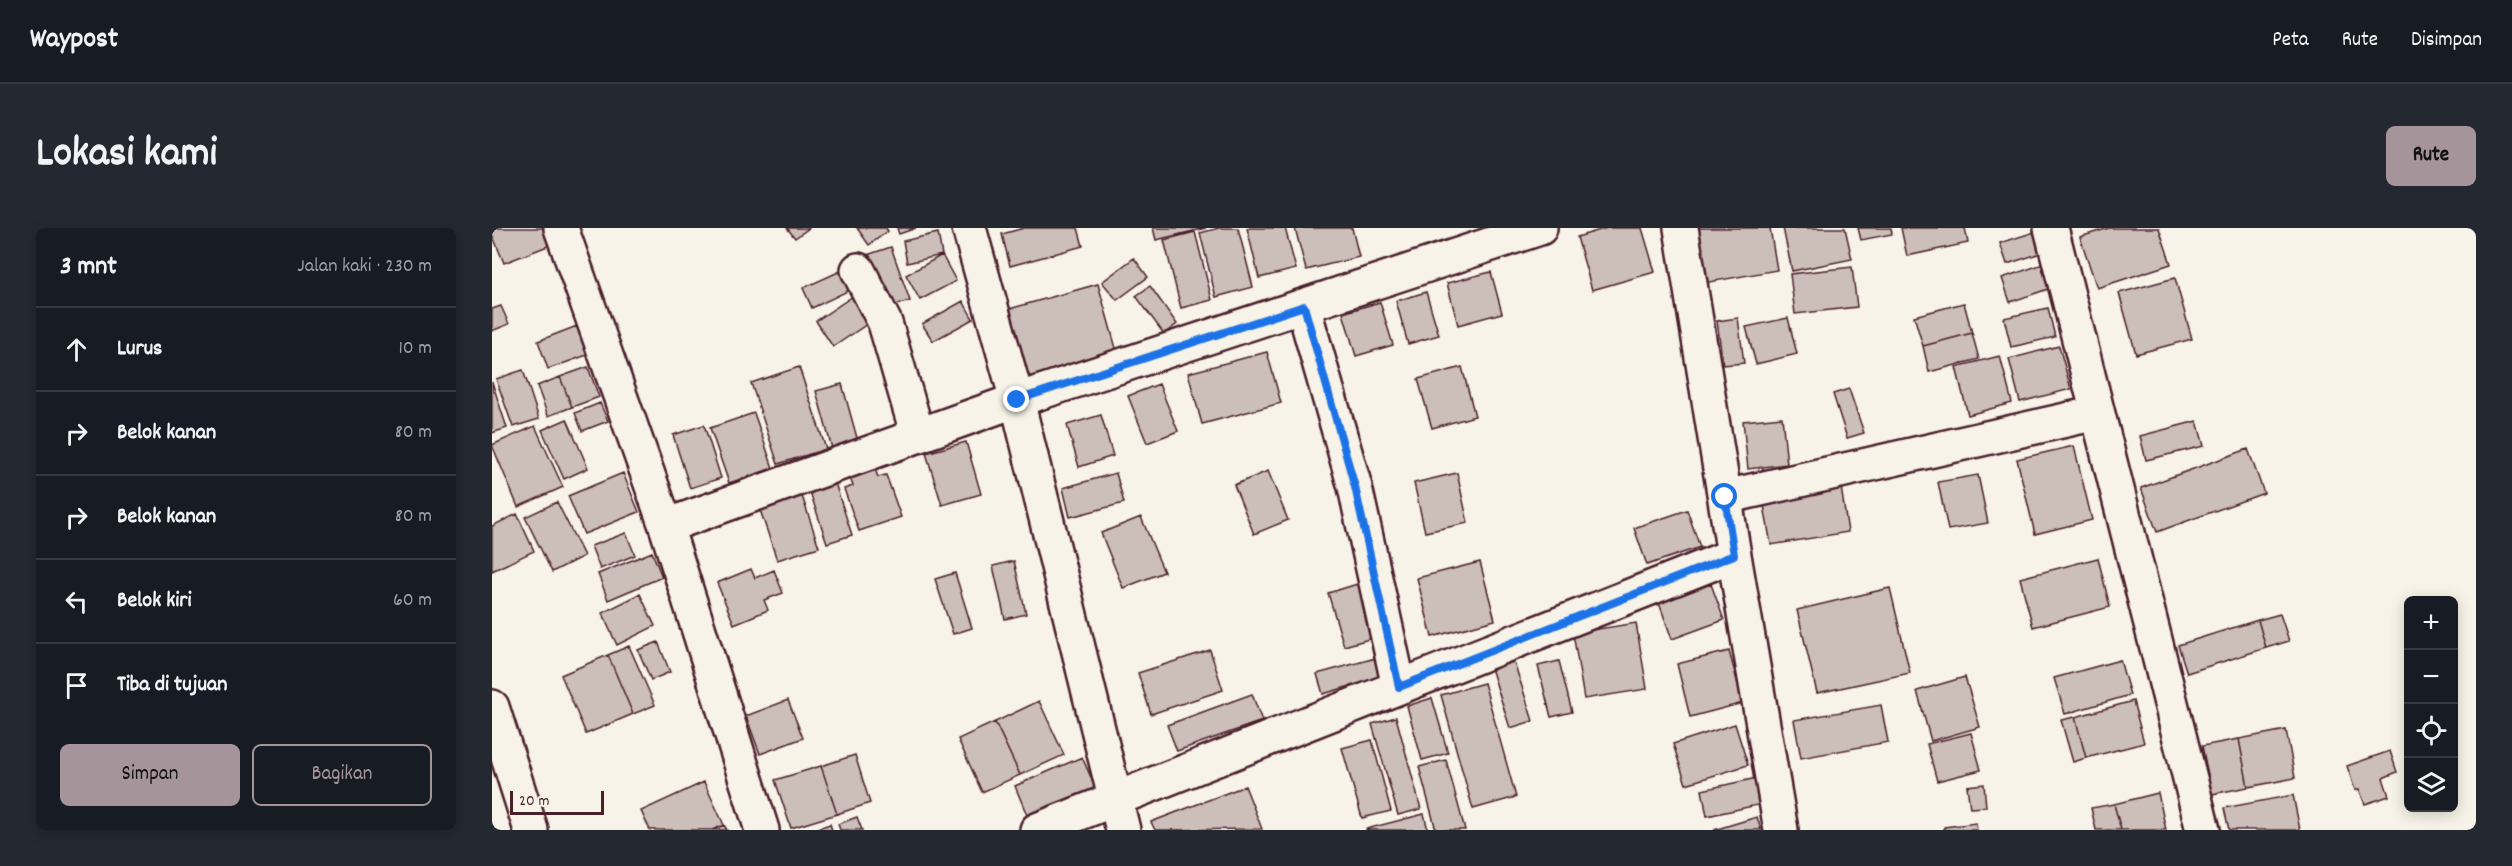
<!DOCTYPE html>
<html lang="id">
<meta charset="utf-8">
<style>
:root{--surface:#171b24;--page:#242831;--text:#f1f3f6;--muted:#9ea1a6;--line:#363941;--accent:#a6949b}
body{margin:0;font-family:Dekko,sans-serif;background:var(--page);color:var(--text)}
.controls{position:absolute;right:18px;bottom:18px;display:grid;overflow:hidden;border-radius:9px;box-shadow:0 3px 15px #0003}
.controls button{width:54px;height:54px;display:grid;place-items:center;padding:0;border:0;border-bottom:2px solid var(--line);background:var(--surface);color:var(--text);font:30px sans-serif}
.scale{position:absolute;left:18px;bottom:15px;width:94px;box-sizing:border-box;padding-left:6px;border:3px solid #4a1f2b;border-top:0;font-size:16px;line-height:21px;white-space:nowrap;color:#4a1f2b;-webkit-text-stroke:4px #f7f3e8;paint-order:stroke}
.stop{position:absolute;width:18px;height:18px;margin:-14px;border:4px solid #1a73e8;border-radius:50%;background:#fff}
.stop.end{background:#1a73e8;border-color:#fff;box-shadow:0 2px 6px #0008}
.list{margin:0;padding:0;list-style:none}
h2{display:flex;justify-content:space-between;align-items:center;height:78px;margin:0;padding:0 24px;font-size:26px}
h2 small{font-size:20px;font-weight:400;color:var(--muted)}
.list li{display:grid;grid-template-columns:39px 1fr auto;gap:18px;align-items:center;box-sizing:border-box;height:84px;padding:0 24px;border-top:2px solid var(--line)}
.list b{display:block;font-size:22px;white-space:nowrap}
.list em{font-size:20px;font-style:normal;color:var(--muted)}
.actions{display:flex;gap:12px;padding:18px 24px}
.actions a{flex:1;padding:14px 0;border:2px solid var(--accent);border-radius:9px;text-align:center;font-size:21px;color:var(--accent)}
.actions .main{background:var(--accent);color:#111}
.icon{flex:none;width:33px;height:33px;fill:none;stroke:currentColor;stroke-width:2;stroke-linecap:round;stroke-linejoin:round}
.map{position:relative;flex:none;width:1984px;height:602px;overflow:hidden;border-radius:9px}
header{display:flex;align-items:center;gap:36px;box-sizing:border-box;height:84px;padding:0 30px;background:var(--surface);border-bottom:2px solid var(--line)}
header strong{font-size:28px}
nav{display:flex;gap:33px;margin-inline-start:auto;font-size:21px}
.intro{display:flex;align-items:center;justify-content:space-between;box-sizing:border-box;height:144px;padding:0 36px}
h1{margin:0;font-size:42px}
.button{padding:15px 27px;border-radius:9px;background:var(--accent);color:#111;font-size:21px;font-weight:700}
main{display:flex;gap:36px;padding:0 36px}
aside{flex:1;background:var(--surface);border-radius:9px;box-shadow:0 3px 15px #0003}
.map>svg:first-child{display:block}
.building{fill:#ccbfb9;stroke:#4a1f2b;stroke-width:1.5}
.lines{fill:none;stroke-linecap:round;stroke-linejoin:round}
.minor-casing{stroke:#4a1f2b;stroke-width:38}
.minor{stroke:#f7f3e8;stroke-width:33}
.route{stroke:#1a73e8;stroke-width:8}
</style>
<header>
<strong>Waypost</strong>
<nav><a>Peta</a><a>Rute</a><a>Disimpan</a></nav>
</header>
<div class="intro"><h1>Lokasi kami</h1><a class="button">Rute</a></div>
<main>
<aside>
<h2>3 mnt<small>Jalan kaki · 230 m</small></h2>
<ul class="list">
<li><svg class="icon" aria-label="ahead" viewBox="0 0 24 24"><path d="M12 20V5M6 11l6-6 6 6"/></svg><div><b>Lurus</b></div><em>10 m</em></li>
<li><svg class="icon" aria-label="right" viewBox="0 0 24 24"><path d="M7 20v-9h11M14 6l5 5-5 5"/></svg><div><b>Belok kanan</b></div><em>80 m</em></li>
<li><svg class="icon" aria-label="right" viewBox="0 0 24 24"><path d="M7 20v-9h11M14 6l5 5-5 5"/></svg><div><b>Belok kanan</b></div><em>80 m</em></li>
<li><svg class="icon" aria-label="left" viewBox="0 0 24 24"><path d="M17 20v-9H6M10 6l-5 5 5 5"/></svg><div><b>Belok kiri</b></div><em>60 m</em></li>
<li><svg class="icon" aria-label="arrive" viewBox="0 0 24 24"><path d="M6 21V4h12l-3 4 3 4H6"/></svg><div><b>Tiba di tujuan</b></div></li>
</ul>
<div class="actions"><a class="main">Simpan</a><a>Bagikan</a></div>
</aside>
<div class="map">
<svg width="1984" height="602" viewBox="0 0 1984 602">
<rect width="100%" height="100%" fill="#f7f3e8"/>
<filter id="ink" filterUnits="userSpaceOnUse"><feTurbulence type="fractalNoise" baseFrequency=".0167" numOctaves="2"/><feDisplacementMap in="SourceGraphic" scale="12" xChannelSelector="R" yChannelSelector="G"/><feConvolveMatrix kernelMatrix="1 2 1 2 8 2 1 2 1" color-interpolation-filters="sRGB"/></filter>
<g filter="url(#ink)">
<path class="building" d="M0 0H61L66 14 12 35 0 6Z
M295 0H317L303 10Z
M365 0H394L396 3 377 17Z
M405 0H424L407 6Z
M532 0H586L591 18 518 38 510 6Z
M661 0H714L664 12Z
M727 0H746L761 59 724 69 708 5Z
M755 0H793L804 41 767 50Z
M803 0H860L867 29 814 42Z
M1115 0H1150L1163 44 1100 62 1085 9Z
M1203 0H1278L1285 42 1212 55Z
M1291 0H1353L1360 31 1300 43Z
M1366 0H1399L1400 6 1369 12Z
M1409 0H1473L1476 15 1415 28Z
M1617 0H1667L1679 36 1605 60 1588 9Z
M1549 2 1555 23 1515 36 1508 15Z
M703 4 720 72 689 80 672 12Z
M446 5 450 27 415 35 411 13Z
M399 19 418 73 394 80 375 27Z
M450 27 464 53 428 72 414 47Z
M642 30 656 49 625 72 610 54Z
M1557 34 1565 58 1518 74 1510 50Z
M1360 39 1365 79 1303 86 1298 46Z
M353 41 362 60 320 80 311 60Z
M999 44 1010 85 966 97 955 55Z
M1683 50 1700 111 1644 126 1627 65Z
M606 56 625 124 536 149 517 81Z
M658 58 685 96 672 106 644 68Z
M934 64 947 107 916 116 904 73Z
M364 66 381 92 341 119 324 93Z
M471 73 481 91 441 113 430 96Z
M888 74 901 117 864 128 851 85Z
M1472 75 1480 105 1431 118 1422 88Z
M9 78 17 96 0 103V81Z
M1556 80 1563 109 1519 119 1512 90Z
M1246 90 1252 135 1231 137 1225 93Z
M1296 90 1305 126 1264 136 1254 99Z
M85 98 95 127 56 141 46 113Z
M1480 105 1487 131 1437 144 1431 118Z
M1567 118 1579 161 1528 174 1517 131Z
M775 124 789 175 710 196 696 145Z
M1508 128 1520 175 1476 187 1464 139Z
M96 139 107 169 80 179 68 149Z
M307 139 334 221 286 236 259 155Z
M970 139 983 188 940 200 926 151Z
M31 142 47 191 21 199 4 151Z
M68 149 80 179 56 188 45 158Z
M0 154 15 200 0 205Z
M350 156 367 217 341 224 324 163Z
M667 156 686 203 655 215 636 168Z
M1357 161 1372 205 1355 210 1341 166Z
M108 175 116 193 90 203 83 185Z
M262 185 281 240 237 255 218 200Z
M609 187 621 228 587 239 575 197Z
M1290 189 1295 236 1256 241 1251 193Z
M75 191 96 240 72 251 50 202Z
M1705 193 1712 218 1654 232 1648 208Z
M212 197 229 250 198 260 181 207Z
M43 198 71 259 26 279 0 217Z
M474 214 489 266 450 277 434 225Z
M1582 218 1600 292 1543 306 1525 231Z
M1756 221 1772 265 1665 304 1649 260Z
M381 236 386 249 394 247 409 289 367 303 352 261 361 258 356 245Z
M776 243 796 292 762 306 742 257Z
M131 245 147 284 92 306 76 268Z
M624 245 632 275 578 289 571 260Z
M965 245 976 295 933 304 922 255Z
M1486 247 1496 295 1456 302 1446 254Z
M342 252 360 307 335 315 317 261Z
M307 259 327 319 285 332 265 273Z
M1349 259 1356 304 1279 317 1271 272Z
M65 274 92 328 60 344 33 289Z
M1195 282 1208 319 1155 337 1142 300Z
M25 286 42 323 0 343V298Z
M649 289 672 344 631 360 609 305Z
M134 305 143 327 108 341 99 318Z
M160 324 170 349 116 372 106 346Z
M1606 330 1618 379 1541 399 1528 350Z
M522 333 534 386 513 391 501 338Z
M988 334 1003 392 940 409 925 350Z
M259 341 263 350 282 342 291 365 272 372 276 382 242 396 225 355Z
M463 345 480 400 461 406 443 351Z
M872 354 888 408 852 418 836 365Z
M1219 356 1232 392 1180 411 1167 375Z
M1398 360 1418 445 1325 465 1305 382Z
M148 366 163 398 125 417 110 385Z
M1788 386 1797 413 1774 420 1766 392Z
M1766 392 1774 420 1695 445 1686 417Z
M1144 395 1155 461 1092 471 1081 405Z
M166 414 178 444 159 452 146 422Z
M137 418 163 477 141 486 116 427Z
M718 422 731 462 659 486 646 445Z
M1237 423 1251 475 1198 489 1185 436Z
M116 427 141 486 94 506 69 447Z
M891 428 896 447 831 466 825 446Z
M1628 432 1638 467 1573 486 1562 450Z
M1067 433 1080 484 1059 489 1046 438Z
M1022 434 1041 493 1018 500 999 440Z
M1473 449 1488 499 1439 513 1425 463Z
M992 455 1024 569 981 581 949 467Z
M760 466 770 493 685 523 675 497Z
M940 470 956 525 930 532 915 478Z
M296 472 311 510 268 526 254 488Z
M547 473 572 527 528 547 503 494Z
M1641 473 1652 515 1594 530 1583 489Z
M1389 477 1396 514 1309 530 1302 492Z
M904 489 929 581 906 587 880 496Z
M1583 489 1594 530 1581 534 1569 492Z
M503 494 528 547 490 564 466 511Z
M1243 496 1256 537 1194 556 1181 516Z
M1794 502 1803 550 1756 559 1747 511Z
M1479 505 1489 542 1445 553 1435 516Z
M1747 511 1756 559 1720 566 1710 518Z
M880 512 899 583 870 590 850 520Z
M1898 523 1905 544 1891 550 1897 568 1873 576 1867 561 1863 562 1855 538Z
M363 527 378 575 345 586 329 538Z
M590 529 605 563 537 592 523 558Z
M954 532 973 602H944L927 539Z
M329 538 345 586 299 600 283 552Z
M1265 550 1270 576 1215 588 1210 562Z
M212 554 232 597 220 602H158L149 583Z
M1492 556 1494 579 1478 580 1475 558Z
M753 558 770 601 663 602 659 594Z
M1666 565 1674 602H1629L1622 576Z
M1801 567 1808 602H1737L1732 580Z
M1622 576 1629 602H1604L1599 580Z
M932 586 936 602H874V601Z
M365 589 370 602H348L346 596Z
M1265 589 1269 602H1222Z
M1484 595 1485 602H1452V599Z
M338 596 340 602H321Z
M232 597 235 602H220Z"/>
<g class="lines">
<g class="minor-casing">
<path id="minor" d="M69 0 174 298 270 602
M477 0 525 172 631 602
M1189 0 1242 327
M1559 0 1711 602
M366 42 393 95 426 208
M811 78 863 259 907 459
M1233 269 1605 185
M174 298 525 172 1048 0
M0 479 39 602
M545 602 1242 327 1289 602"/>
</g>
<use href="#minor" class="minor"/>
</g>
</g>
<g class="lines" filter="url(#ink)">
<path class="route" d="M525 172 812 78 863 259 907 459 1242 327 1233 269"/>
</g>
</svg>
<div class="controls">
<button>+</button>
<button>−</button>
<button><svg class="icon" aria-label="locate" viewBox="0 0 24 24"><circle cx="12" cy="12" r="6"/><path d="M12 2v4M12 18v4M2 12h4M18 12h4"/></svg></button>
<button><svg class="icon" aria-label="layers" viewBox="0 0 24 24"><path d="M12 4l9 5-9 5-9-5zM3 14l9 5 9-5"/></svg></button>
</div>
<div class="scale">20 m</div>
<div class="stop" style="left:1233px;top:269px"></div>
<div class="stop end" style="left:525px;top:172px"></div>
</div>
</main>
